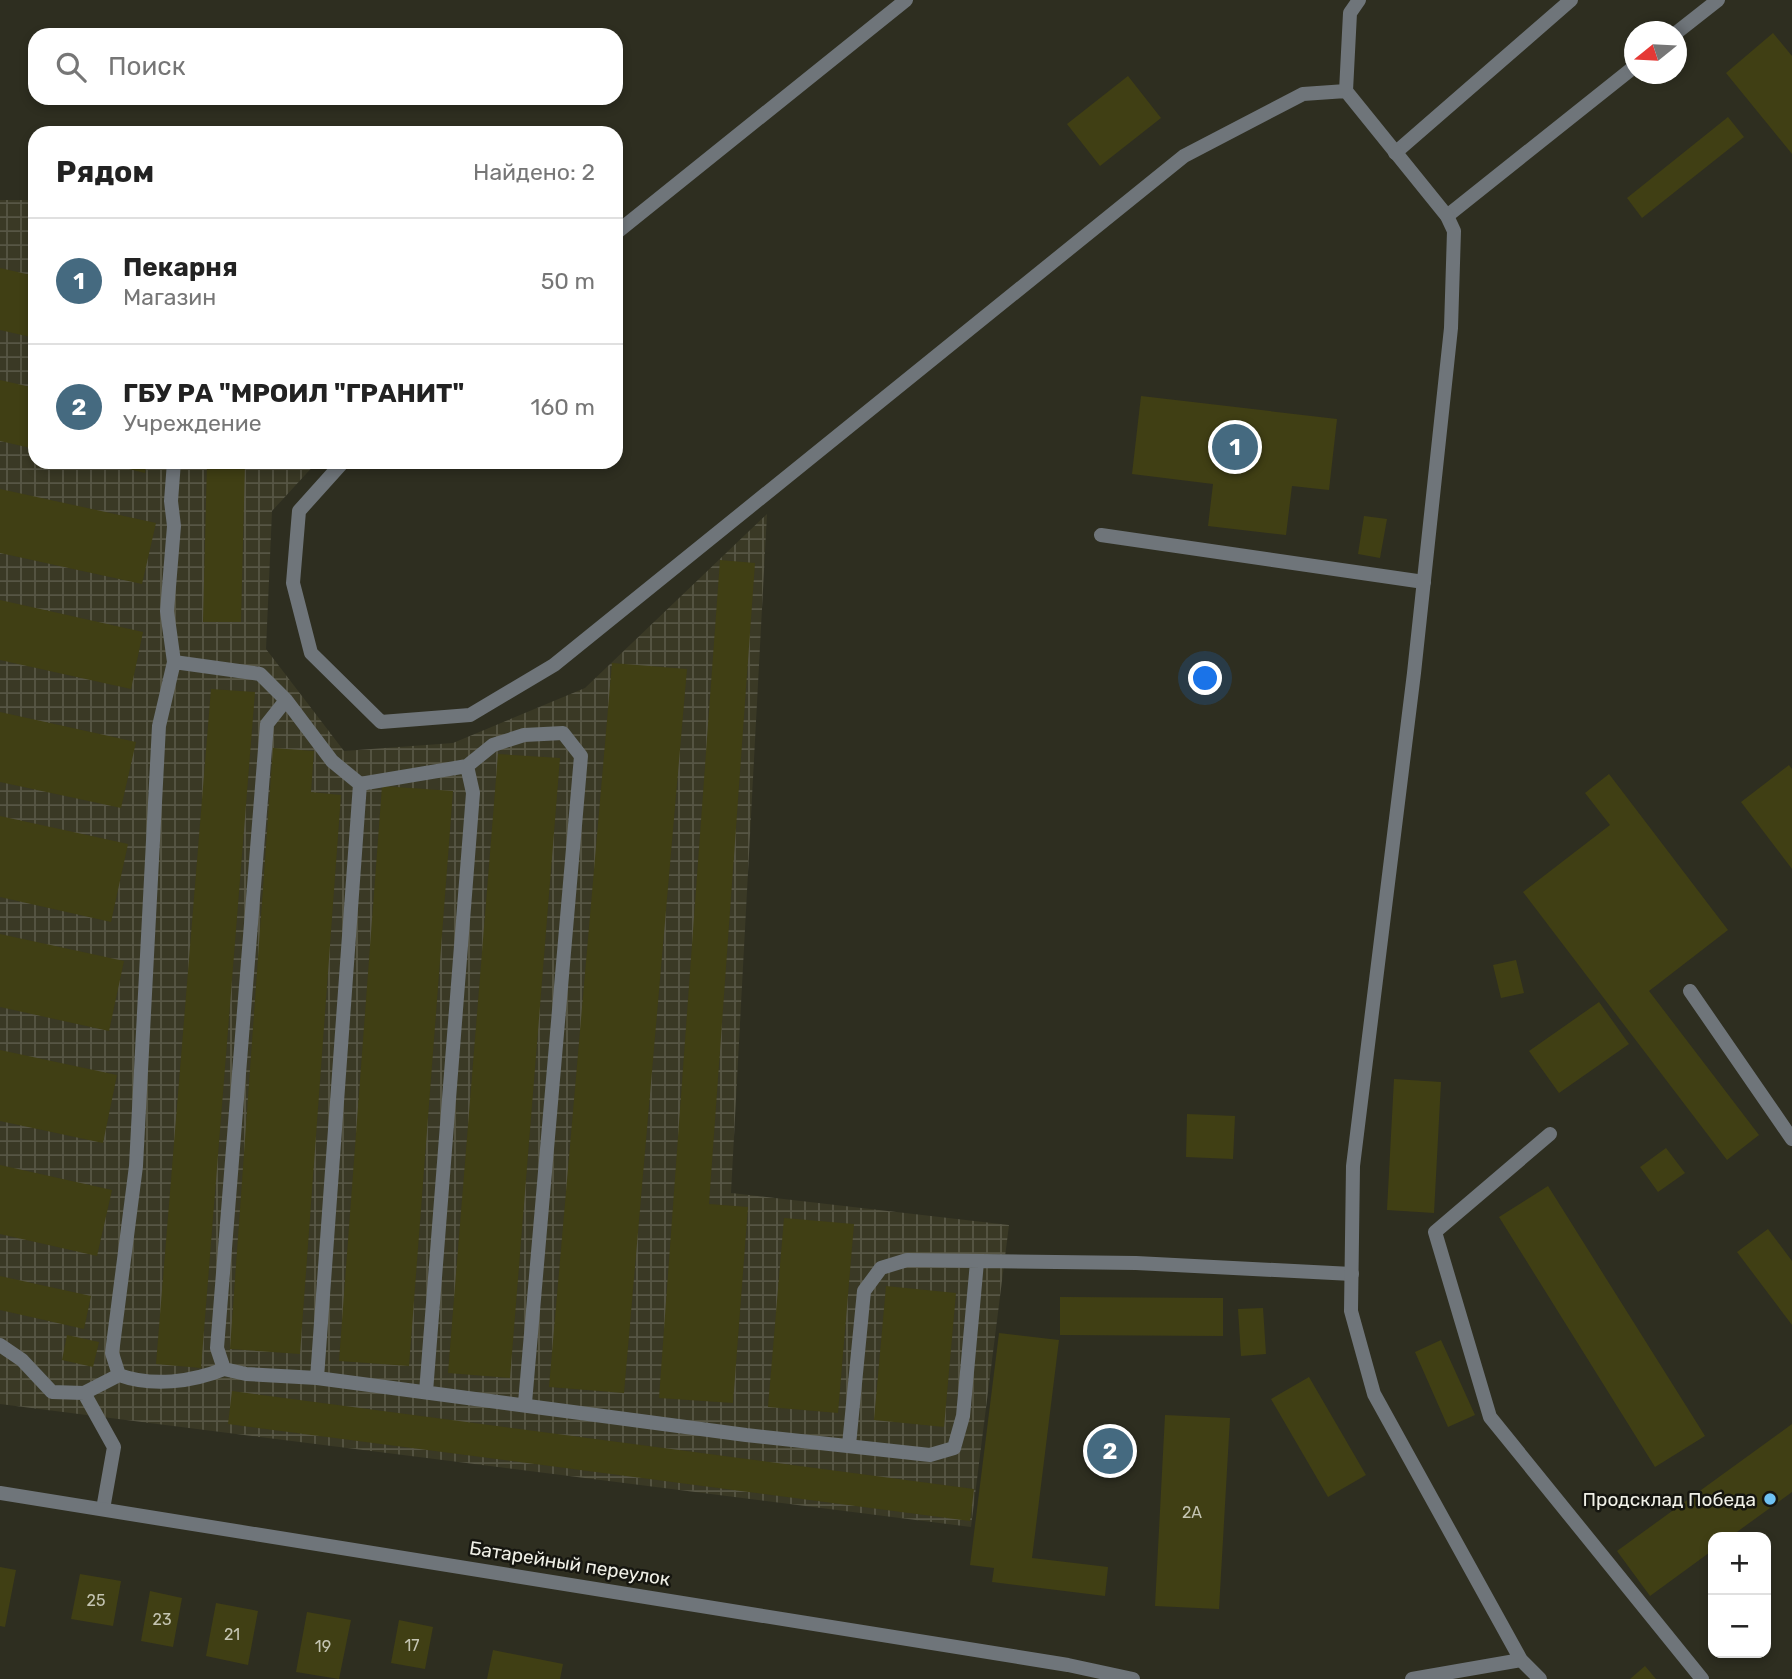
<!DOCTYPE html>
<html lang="ru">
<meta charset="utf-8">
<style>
:root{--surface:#fff;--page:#f6f6f6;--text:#222;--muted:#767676;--line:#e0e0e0;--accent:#456a80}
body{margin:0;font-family:Rubik,sans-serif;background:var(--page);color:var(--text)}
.controls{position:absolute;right:21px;bottom:21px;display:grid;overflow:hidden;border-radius:14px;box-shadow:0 4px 10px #0003}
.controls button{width:63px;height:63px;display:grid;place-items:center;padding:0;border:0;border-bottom:2px solid var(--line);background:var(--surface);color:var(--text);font:35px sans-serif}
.compass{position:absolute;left:1624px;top:21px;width:63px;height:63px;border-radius:50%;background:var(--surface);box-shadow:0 4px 10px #0003;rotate:252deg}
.you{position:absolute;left:1206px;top:679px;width:24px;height:24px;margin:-18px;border:5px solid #fff;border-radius:50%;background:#1a73e8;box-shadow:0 0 0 10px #1a73e833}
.badge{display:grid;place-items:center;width:46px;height:46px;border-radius:50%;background:var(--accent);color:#fff;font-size:23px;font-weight:700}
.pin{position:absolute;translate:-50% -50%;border:4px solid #fff;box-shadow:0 2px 7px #0006}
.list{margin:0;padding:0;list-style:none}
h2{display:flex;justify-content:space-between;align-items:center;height:91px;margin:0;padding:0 28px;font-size:30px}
h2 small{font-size:23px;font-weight:400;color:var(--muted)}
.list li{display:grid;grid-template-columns:46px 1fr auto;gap:21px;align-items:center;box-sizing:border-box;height:126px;padding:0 28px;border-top:2px solid var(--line)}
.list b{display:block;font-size:26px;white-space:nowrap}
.list p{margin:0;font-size:23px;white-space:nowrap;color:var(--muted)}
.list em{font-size:23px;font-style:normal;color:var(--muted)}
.icon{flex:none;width:38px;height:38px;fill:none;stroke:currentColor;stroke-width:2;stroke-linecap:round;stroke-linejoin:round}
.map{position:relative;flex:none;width:1792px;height:1679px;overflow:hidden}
.search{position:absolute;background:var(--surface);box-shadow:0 4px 10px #0003;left:28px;top:28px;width:595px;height:77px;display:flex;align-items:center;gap:18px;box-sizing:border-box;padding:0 24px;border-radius:21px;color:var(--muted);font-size:26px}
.panel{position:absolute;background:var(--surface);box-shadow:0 4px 10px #0003;left:28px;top:126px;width:595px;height:343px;border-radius:21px}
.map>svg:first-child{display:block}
.industrial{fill:url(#industrial-grid)}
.building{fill:#403f14}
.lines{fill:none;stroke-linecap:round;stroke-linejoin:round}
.lane{stroke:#6f757a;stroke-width:14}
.street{stroke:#6f757a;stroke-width:14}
.poi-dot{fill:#6fc2f4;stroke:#161610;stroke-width:2.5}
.labels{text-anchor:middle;stroke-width:5;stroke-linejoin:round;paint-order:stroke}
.number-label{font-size:16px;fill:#c4c4b2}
.poi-label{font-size:19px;fill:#f0f0e7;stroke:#161610;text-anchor:end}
.street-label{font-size:19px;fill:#f0f0e7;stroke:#161610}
</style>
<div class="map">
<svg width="1792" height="1679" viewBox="0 0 1792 1679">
<defs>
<pattern id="industrial-grid" width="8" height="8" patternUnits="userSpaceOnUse" patternTransform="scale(1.75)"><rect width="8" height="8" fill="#3a3925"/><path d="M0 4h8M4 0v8" fill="none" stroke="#575645"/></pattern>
</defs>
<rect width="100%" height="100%" fill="#2e2e20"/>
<path class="industrial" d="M0 200H35V462H317L272 511 266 649 344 751 453 743 585 688 767 514 731 1193 1009 1225 971 1527 0 1404Z"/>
<path class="building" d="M1773 33 1792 56V154L1726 73Z
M1128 76 1161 118 1100 166 1067 124Z
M1728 117 1744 137 1642 218 1627 198Z
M0 268 35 276V338L0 330Z
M0 380 35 388V449L0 441Z
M1141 396 1337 419 1329 490 1292 486 1286 535 1208 526 1213 484 1132 474Z
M101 462H147L145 473Z
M207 462H245L241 622H203Z
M0 489 156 523 142 584 0 553Z
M1364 516 1387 519 1380 558 1358 554Z
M720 560 755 563 709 1204 748 1207 733 1403 659 1398Z
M0 600 143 632 131 689 0 660Z
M612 663 687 669 624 1393 549 1387Z
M211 689 255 692 201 1368 156 1364Z
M0 712 136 742 121 808 0 782Z
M273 748 314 751 311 792 341 795 300 1354 230 1349Z
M498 754 560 758 510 1378 448 1373Z
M1789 765 1792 769V869L1741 802Z
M1609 774 1728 930 1649 991 1759 1135 1727 1160 1523 892 1610 825 1585 793Z
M382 786 453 791 409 1366 339 1361Z
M0 816 128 844 111 922 0 897Z
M0 934 124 961 109 1031 0 1007Z
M1516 960 1524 993 1501 998 1493 965Z
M1599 1002 1629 1044 1559 1093 1529 1051Z
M0 1050 117 1075 103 1143 0 1121Z
M1394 1079 1441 1082 1434 1213 1387 1210Z
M1187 1114 1235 1116 1233 1159 1186 1157Z
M1666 1148 1685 1173 1658 1192 1640 1167Z
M0 1165 112 1190 97 1256 0 1234Z
M1548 1186 1705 1436 1655 1467 1499 1217Z
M784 1218 854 1224 838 1413 768 1407Z
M1768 1229 1792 1261V1325L1737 1252Z
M0 1276 91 1296 84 1329 0 1310Z
M886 1286 956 1293 944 1427 874 1420Z
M1060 1297 1223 1298V1336L1060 1335Z
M1263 1308 1266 1354 1241 1356 1238 1309Z
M999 1333 1059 1340 1032 1558 1108 1567 1105 1596 992 1582 994 1568 970 1565Z
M67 1335 99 1342 93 1367 62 1360Z
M1441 1340 1475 1415 1448 1427 1415 1352Z
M1309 1377 1366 1475 1328 1497 1271 1399Z
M232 1391 974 1489 970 1521 228 1424Z
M1165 1415 1230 1418 1219 1609 1155 1606Z
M1792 1424V1492L1730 1537H1713V1550L1650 1596 1617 1551Z
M0 1567 16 1570 5 1627 0 1626Z
M80 1574 121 1581 113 1626 71 1619Z
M150 1591 182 1598 173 1647 141 1641Z
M216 1603 258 1611 248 1665 206 1656Z
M307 1612 351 1620 339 1679 296 1672Z
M399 1620 433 1627 425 1669 391 1663Z
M493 1650 563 1664 560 1679H487Z
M1645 1666 1656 1679H1630Z"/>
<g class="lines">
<path class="lane" d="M1676 33 1718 0
M1395 153 1571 0
M1447 216 1634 67
M174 462 171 501 174 526 167 611 174 662 159 726 136 1166 112 1353 119 1375C152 1387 192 1382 224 1369
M1101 535 1424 582
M174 662 260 674 286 700 332 761 360 784 467 766 493 745 524 735 563 733 581 756 525 1403
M286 700 267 724 217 1348 224 1369 246 1374 317 1378 746 1435 930 1455 954 1448 963 1416 977 1262
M1690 991 1792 1139
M1550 1134 1435 1232 1490 1417 1702 1679
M0 1345 22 1360 52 1392 84 1393 119 1375
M317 1378 360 784
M426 1392 473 793 467 766
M84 1393 114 1447 103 1509
M849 1445 864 1291 881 1268 907 1260 1136 1263 1352 1274"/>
<path class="street" d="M1346 91 1350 13 1359 0
M616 233 906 0
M343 462 299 511 293 583 311 653 381 722 470 715 554 665 1184 156 1303 94 1346 91 1447 216 1454 231 1451 328 1414 673 1353 1166 1351 1311 1374 1394 1521 1660 1540 1679
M0 1493 1068 1665 1133 1679
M1412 1679 1521 1660"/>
</g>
<circle class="poi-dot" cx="1770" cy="1499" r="7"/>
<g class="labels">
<g class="number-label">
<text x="1192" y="1518">2А</text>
<text x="96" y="1606">25</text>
<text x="162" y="1625">23</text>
<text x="232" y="1640">21</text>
<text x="412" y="1651">17</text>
<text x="323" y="1652">19</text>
</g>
<g class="poi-label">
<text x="1756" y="1506">Продсклад Победа</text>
</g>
<g class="street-label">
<text transform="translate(570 1563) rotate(9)" y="7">Батарейный переулок</text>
</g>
</g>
</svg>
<div class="controls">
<button>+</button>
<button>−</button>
</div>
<svg class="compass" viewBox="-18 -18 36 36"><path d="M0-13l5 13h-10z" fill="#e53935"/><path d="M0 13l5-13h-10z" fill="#767676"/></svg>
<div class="you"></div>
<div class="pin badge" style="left:1235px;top:447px">1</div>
<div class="pin badge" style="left:1110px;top:1451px">2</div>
<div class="search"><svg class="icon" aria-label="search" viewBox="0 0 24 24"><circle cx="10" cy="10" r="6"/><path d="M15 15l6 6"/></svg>Поиск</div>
<section class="panel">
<h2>Рядом<small>Найдено: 2</small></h2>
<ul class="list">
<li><span class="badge">1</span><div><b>Пекарня</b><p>Магазин</p></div><em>50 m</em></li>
<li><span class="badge">2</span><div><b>ГБУ РА &quot;МРОИЛ &quot;ГРАНИТ&quot;</b><p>Учреждение</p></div><em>160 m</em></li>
</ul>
</section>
</div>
